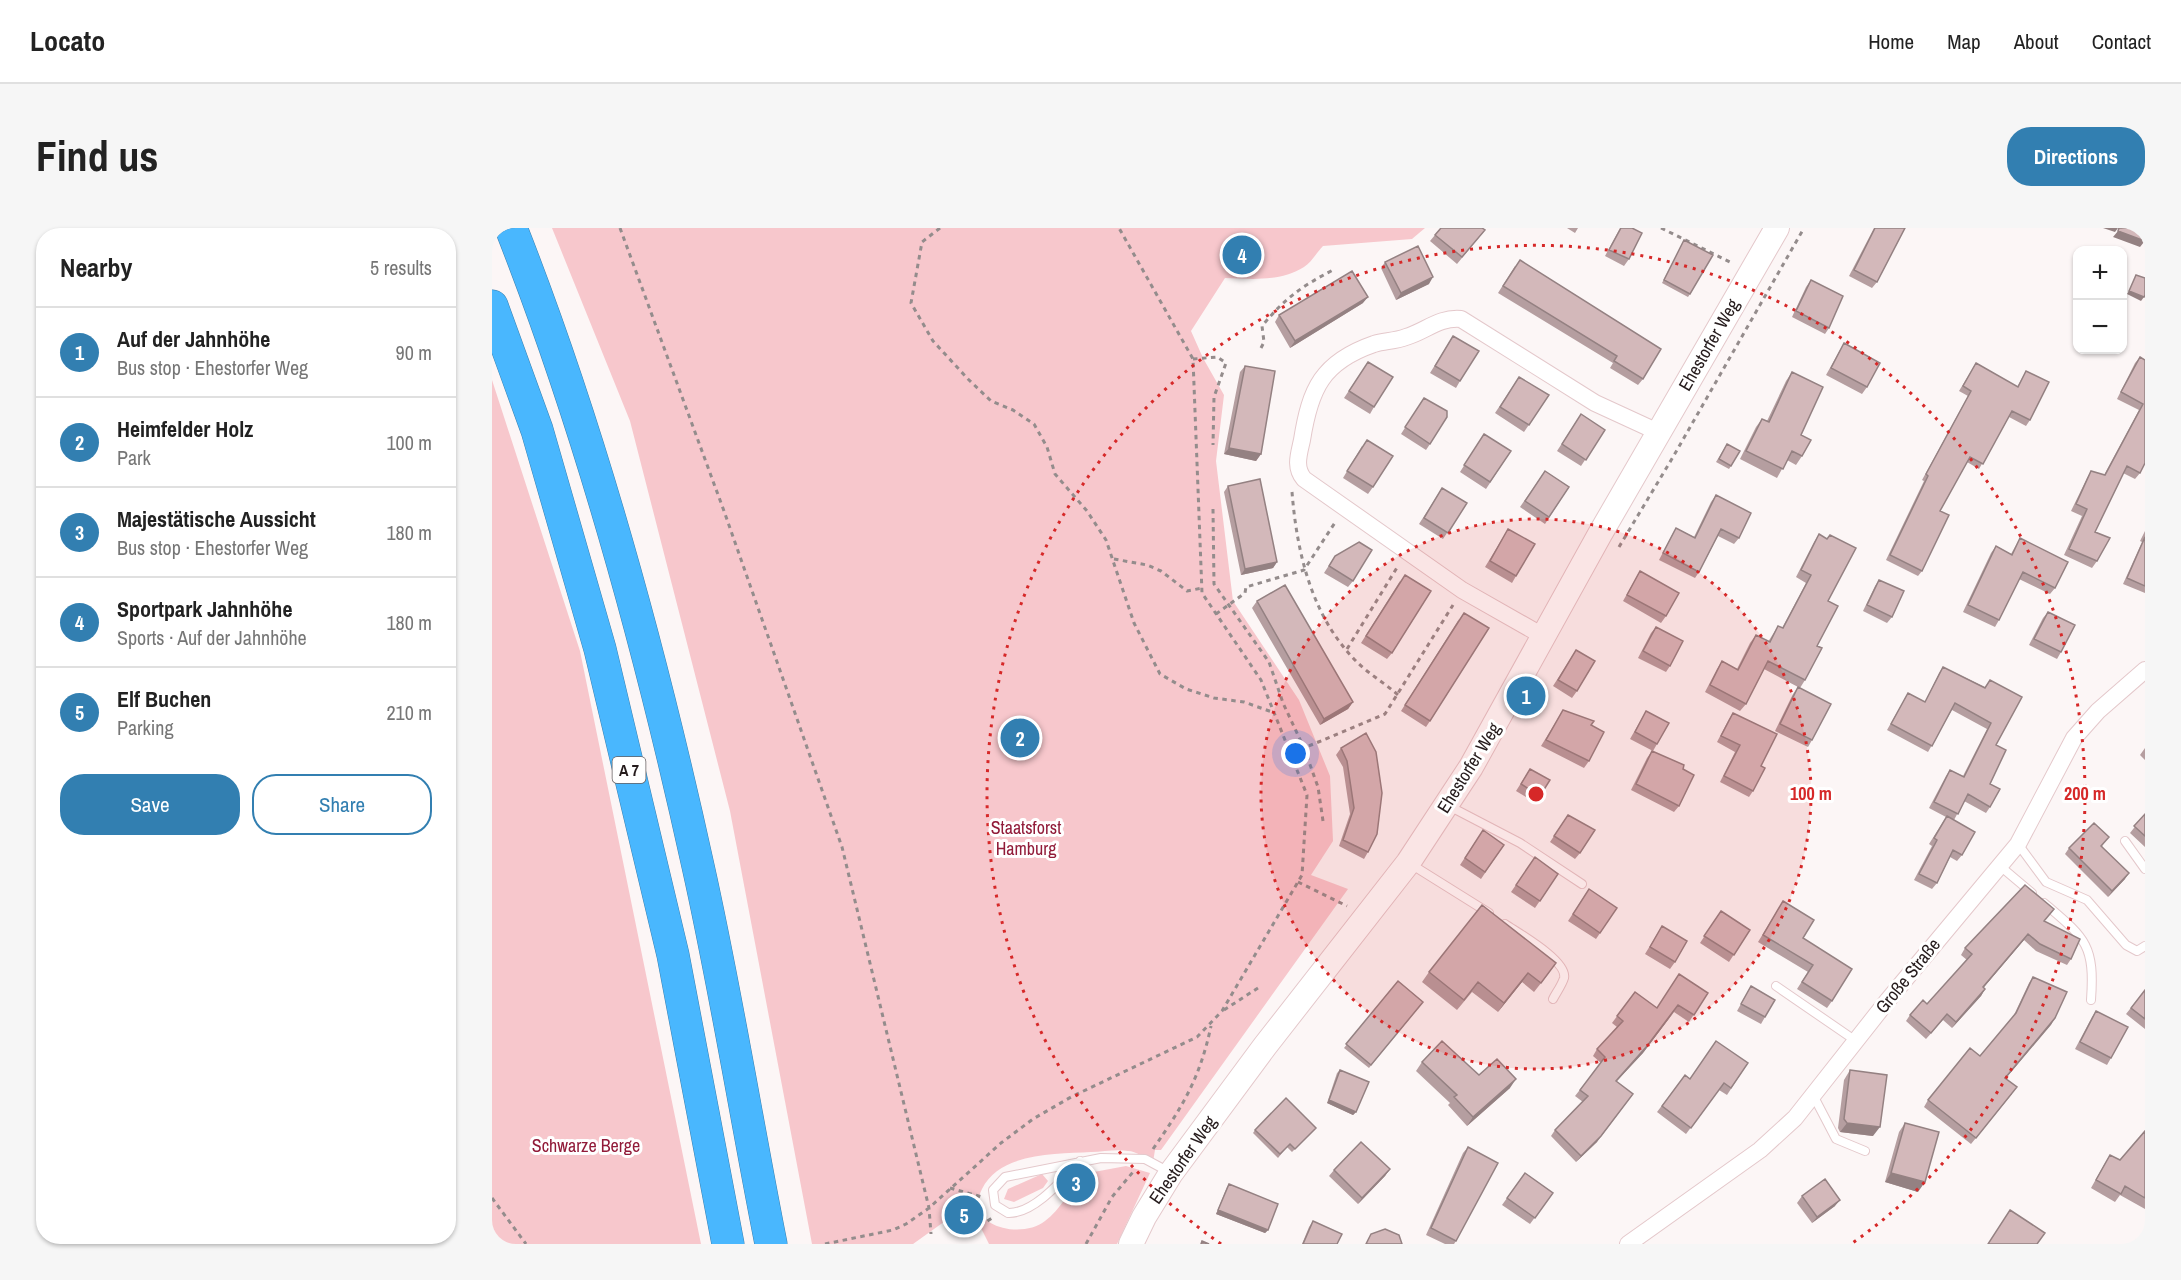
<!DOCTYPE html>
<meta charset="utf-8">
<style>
:root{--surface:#fff;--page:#f6f6f6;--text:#222;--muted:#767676;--line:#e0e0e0;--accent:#327fb1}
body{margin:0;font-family:"Archivo Narrow",sans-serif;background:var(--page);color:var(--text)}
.controls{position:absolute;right:18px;top:18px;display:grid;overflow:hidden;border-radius:12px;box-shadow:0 2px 4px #0004}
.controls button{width:54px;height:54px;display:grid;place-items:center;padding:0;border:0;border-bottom:2px solid var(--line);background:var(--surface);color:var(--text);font:30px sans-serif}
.you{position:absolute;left:804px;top:526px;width:21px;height:21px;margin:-15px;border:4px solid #fff;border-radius:50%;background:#1a73e8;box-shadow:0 0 0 9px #1a73e833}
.badge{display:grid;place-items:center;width:39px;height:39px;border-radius:50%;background:var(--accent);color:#fff;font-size:20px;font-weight:700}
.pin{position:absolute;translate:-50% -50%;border:3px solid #fff;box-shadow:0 2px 6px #0006}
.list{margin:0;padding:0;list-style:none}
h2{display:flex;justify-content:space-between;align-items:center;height:78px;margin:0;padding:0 24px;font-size:26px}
h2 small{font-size:20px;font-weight:400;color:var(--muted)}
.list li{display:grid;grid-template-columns:39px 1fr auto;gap:18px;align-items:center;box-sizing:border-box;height:90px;padding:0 24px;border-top:2px solid var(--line)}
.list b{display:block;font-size:22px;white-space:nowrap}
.list p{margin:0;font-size:20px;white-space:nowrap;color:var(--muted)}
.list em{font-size:20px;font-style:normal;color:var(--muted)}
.actions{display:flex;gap:12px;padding:18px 24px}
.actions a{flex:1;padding:14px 0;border:2px solid var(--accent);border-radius:24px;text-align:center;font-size:21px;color:var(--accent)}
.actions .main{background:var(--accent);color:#fff}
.map{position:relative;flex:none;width:1653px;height:1016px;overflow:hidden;border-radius:24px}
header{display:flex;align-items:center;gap:36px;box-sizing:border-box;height:84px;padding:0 30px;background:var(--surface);border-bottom:2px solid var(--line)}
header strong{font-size:28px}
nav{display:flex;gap:33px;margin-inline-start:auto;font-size:21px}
.intro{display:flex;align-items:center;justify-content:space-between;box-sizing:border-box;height:144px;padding:0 36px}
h1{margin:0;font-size:42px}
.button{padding:15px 27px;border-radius:24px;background:var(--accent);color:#fff;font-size:21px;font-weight:700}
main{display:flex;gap:36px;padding:0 36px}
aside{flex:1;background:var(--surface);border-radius:24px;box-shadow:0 2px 4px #0004}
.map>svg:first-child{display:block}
.green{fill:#f7c7cc}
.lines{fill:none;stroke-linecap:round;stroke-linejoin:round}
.lane-casing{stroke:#e4c8cb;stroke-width:10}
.street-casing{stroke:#e4c8cb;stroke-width:18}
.secondary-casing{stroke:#e4c8cb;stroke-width:26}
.highway-casing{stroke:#3c80af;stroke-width:33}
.path{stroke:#948c8c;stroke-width:3;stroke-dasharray:4.5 4.5;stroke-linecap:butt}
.lane{stroke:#fff;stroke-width:8}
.street{stroke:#fff;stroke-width:16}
.secondary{stroke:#fff;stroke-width:24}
.highway{stroke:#49b7fe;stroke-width:32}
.wall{fill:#b59ea0}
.shaded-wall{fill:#948182}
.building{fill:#d3b8ba;stroke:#948182;stroke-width:1.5}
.ring{fill:none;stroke:#d62828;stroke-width:3;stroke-dasharray:3 6}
.labels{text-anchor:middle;stroke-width:6;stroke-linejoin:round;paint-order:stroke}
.shield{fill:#fff;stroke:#665f60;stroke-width:1.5}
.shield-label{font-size:16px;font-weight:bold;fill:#251b1c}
.street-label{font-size:18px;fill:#251b1c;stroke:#fff}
.park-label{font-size:18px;fill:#911b39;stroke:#fff}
.centre{fill:#d62828;stroke:#fff;stroke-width:3}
.ring-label{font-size:18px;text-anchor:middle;font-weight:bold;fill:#d62828;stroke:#fff;stroke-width:6;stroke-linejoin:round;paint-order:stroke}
</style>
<header>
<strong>Locato</strong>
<nav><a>Home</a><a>Map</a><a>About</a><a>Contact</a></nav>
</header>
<div class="intro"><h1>Find us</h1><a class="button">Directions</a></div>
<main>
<aside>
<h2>Nearby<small>5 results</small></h2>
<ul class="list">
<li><span class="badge">1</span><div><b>Auf der Jahnhöhe</b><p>Bus stop · Ehestorfer Weg</p></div><em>90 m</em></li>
<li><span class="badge">2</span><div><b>Heimfelder Holz</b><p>Park</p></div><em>100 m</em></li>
<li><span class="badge">3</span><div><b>Majestätische Aussicht</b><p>Bus stop · Ehestorfer Weg</p></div><em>180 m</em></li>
<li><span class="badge">4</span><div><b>Sportpark Jahnhöhe</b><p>Sports · Auf der Jahnhöhe</p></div><em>180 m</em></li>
<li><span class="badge">5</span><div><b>Elf Buchen</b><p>Parking</p></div><em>210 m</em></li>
</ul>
<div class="actions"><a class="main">Save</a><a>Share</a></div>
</aside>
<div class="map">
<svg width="1653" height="1016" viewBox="0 0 1653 1016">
<rect width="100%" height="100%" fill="#fcf6f6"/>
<path class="green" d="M60 0H933L920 11 831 18C825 24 819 35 812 39 789 54 759 51 733 50L699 103 711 130 732 167 724 233 741 373 807 472 838 548 841 613 819 647 856 661 669 922H663L661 934C653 930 644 923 636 923 624 921 611 924 599 924 565 926 508 924 490 961 471 998 529 1012 553 993 568 982 579 961 591 946L634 938 658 945 625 1016H497L477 976 421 1016H320L238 583 138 193Z
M0 152 88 423 209 1016H0Z
M550 946 556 953 551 960 522 974 512 971 516 961Z"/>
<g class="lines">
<g class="lane-casing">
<path id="lane" d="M955 577 1028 615 1090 656
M1633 613 1653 641
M1526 616 1554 654 1595 672 1634 717 1645 723 1653 718
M917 635 997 685
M1508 638 1540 665
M1552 675C1593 710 1603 716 1599 772
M1013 696C1026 705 1076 733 1072 750 1070 757 1064 765 1061 771
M1284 758 1364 813
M1321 867 1344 911 1373 923
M588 933C571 951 542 986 516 985L503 977 501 962 513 949 609 930 653 931 679 945"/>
</g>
<g class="street-casing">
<path id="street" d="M1051 408 970 362 812 251C802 239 807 226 810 212 818 161 830 134 882 116 892 113 904 113 914 109 934 103 947 89 969 91L1103 175 1166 204
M1136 1016 1268 922 1303 890 1396 772 1526 616 1582 510 1606 483 1653 442"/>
</g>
<g class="secondary-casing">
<path id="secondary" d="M639 1016 652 989 679 945 773 818 916 635 979 539 1108 306 1285 0"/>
</g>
<g class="highway-casing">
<path id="highway" d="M19 0C99 203 159 424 206 638 234 763 254 890 279 1016
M0 78 45 202 108 421 181 727 236 1016"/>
</g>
<path class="path" d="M128 0 232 283 350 619 437 980 439 1006
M448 0 430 14 419 75 441 113 476 151 499 173 521 182 542 196 555 219 563 246 595 283 614 312 642 395 668 446 694 461 722 470 752 474 783 485
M1169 0 1240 35
M769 120 772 114 770 98C792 71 810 58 841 42
M701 131 725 129 734 135 722 169 721 217
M800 264C805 326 820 390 866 435 878 447 893 455 906 467
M721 281 722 356 777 434 791 475 812 520
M1127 319 1181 229 1312 0
M622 331 655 337 669 343 695 363 710 360
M724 386 753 365 754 359 812 342 844 293
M855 421 906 338
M831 593 826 559 812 520 893 486 961 377
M806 654 855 678
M732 782 769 758
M661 921C691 878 708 850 719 798
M458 960 490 969
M0 970 34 1016
M488 998 500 990
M333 1016 401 1002 414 996 437 980 509 915 541 891 579 869 705 809 730 783 810 647 815 567 769 452 710 365 701 131 627 0
M594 1016 620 969 641 944"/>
<use href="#lane" class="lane"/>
<use href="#street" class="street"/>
<use href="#secondary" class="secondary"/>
<use href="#highway" class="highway"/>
</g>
<path class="wall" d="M1075 0H1086L1083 5Z
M1128 0H1140L1137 31 1132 38 1113 28Z
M1382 0H1413L1385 54 1380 60 1357 48Z
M993 2 965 36 938 13 943 7Z
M1192 12 1198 66 1196 69 1170 55Z
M893 34 937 56 904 72 889 40Z
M1023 38 1151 151 1146 157 1118 140 1121 135 1006 65Z
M1319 52 1337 100 1333 106 1300 89 1314 59Z
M871 75 798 120 783 94 787 87Z
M961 108 968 153 964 160 938 145Z
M1352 115 1375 159 1370 166 1334 147Z
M1648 129 1653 132 1648 245 1643 251 1631 245 1603 304 1605 333 1600 340 1572 327 1590 288 1579 283 1595 250 1599 243 1612 247 1647 182 1625 171 1643 135Z
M876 134 882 179 878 186 852 170Z
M1484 135 1525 159 1534 143 1538 192 1534 198 1517 189 1487 241 1475 234 1448 283 1430 343 1426 348 1394 332 1432 253 1430 252 1476 168 1467 163Z
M753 138 769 226 764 233 732 226 748 144Z
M1300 144 1309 207 1310 228 1304 237 1295 232 1285 250 1248 231 1264 199 1270 191 1275 193 1294 153Z
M1027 149 1057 167 1032 204 1003 185Z
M932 170 938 216 934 222 909 206Z
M1089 186 1113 202 1089 238 1065 223Z
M992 206 1019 223 994 261 968 244Z
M870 218 881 259 876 266 851 250Z
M1233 219 1239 238 1237 241 1224 234Z
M1053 243 1077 259 1053 296 1028 279Z
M736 258 785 334 781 340 749 347 732 264Z
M950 260 975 275 951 311 927 296Z
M1224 267 1247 310 1242 316 1226 308 1207 344 1203 350 1167 332 1180 307 1184 300 1202 309 1219 274Z
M1016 301 1024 348 1020 355 993 339Z
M1653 303V365L1631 356 1650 314 1648 313Z
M1327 306 1336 373 1325 418 1313 452 1308 460 1272 441 1254 476 1248 483 1213 464 1225 441 1230 433 1245 441 1258 415 1264 407 1276 414 1286 398 1290 400 1314 355 1304 349 1322 314Z
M1528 310 1563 360 1558 366 1527 351 1507 392 1503 399 1471 384 1499 325 1504 318 1519 326Z
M843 328 861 353 856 359 832 345Z
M1148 343 1174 388 1169 395 1131 373Z
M1387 352 1400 389 1395 395 1371 383 1383 358Z
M908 353 900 425 895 431 869 415Z
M765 373 861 474 856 481 828 497 760 380Z
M1556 384 1569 424 1565 431 1537 417 1551 390Z
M967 391 938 493 934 499 909 483Z
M1164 399 1178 438 1174 444 1146 430 1159 405Z
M1084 422 1085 463 1080 470 1061 458Z
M1451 439 1493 459 1498 452 1504 517 1498 556V579L1494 585 1472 573 1462 592 1470 627 1465 633 1458 629 1445 655 1440 661 1422 652 1440 618 1437 616 1454 589 1437 580 1454 548 1458 542 1471 548 1495 501 1460 482 1436 524 1395 502 1416 465 1433 474 1447 445Z
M1306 459 1320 512 1316 519 1283 503 1301 466Z
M1071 482 1099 497 1097 533 1092 540 1049 518Z
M1154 483 1165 516 1161 523 1138 511Z
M1241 485 1269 538 1261 563 1257 569 1228 554 1243 524 1225 514 1237 491Z
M849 520 890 565 876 624 872 631 847 618 858 586 851 539 844 527Z
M1653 520V532L1648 527Z
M1160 523 1191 541 1187 578 1182 584 1139 562 1155 530Z
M1038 541 1048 568 1044 575 1024 563Z
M1653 586V619L1638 605Z
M1076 587 1088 625 1083 631 1058 614Z
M991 602 1012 617 989 651 968 637Z
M1612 615 1610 618 1633 651 1616 669 1573 626 1577 620Z
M1043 629 1066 646 1043 680 1019 664Z
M1097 661 1125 680 1104 711 1076 693Z
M1291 673 1311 710 1340 773 1335 780 1305 761 1316 744 1266 714Z
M1562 681 1552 693 1579 731 1575 737 1544 723 1532 712 1491 760 1493 761 1489 768 1460 800 1451 792 1434 811 1414 793 1418 787 1435 776 1475 732 1469 727 1473 720Z
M1229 683 1258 702 1237 734 1208 715Z
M1170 698 1183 734 1178 741 1153 726Z
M937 744 1057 745 1042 764 1030 754 1006 784 980 764 965 782 930 754Z
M1541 749 1563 790 1514 850 1520 866 1479 916 1432 879 1436 872 1488 828 1521 789 1537 755Z
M906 753 931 774 877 840 852 820Z
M1259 758 1273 789 1269 796 1245 783Z
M1653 762V801L1634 786Z
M1143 764 1164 780 1216 765 1197 794 1182 784 1151 825 1125 853 1105 914 1084 934 1059 908 1063 902 1091 874 1083 868 1109 835 1101 828 1105 821 1125 799 1120 795Z
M1604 783 1619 830 1615 837 1583 821 1600 789Z
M930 834 987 847 1018 860 975 898 956 877 958 875 924 843Z
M1256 835 1235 867 1227 862 1194 906 1165 884 1193 847 1198 851Z
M848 842 864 884 861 887 835 875 845 845Z
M1358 842 1381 908 1348 904 1346 900 1352 852Z
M1413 895 1426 964 1393 954 1407 904Z
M824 900 800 924 795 919 786 930 761 905 763 902Z
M1653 903V981L1628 967 1623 974 1599 960 1613 935 1618 927 1628 932Z
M976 919 964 1013 962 1016H953L934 1007 971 925Z
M898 941 893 948 866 976 837 948 842 942Z
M1033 945 1061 965 1038 996 1010 977Z
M737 956 776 1002 773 1005 724 986 735 959Z
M1310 968 1343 978 1320 995 1305 975Z
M821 993 845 1016H810L817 999Z"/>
<path class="shaded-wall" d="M1611 0H1626L1623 4Z
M1626 3 1653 9V14H1652L1648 19 1621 9Z
M941 49 937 56 904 72 909 65Z
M1637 63 1652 69 1649 73 1635 66Z
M876 69 871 75 798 120 803 113Z
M737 220 769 226 764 233 732 226Z
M785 334 781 340 749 347 753 341Z
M861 474 856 481 828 497 832 491Z
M1637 645 1633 651 1616 669 1620 663Z
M1536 706 1532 712 1487 765 1491 759Z
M1036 745 1030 754 1006 784 1012 775Z
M1493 761 1489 768 1460 800 1464 794Z
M1182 784 1151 825 1119 859 1124 853Z
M1563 790 1559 797 1509 856 1513 850Z
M1024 851 1018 860 975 898 981 889Z
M1141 866 1105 914 1084 934 1089 928Z
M837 872 864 884 861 887 835 875Z
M1355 895 1388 899 1381 908 1348 904Z
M898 941 893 948 866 976 870 970Z
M1399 945 1433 954 1426 964 1393 954Z
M1348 972 1343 978 1320 995 1325 989Z
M726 982 776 1002 773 1005 724 986Z"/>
<path class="building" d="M949 0H990L993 2 970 29 943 7Z
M1129 0H1140L1150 5 1137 31 1117 22Z
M1383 0H1413L1385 54 1362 42Z
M1627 0H1653V13L1626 3Z
M1192 12 1221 27 1198 66 1172 52Z
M926 18 941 49 909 65 893 34Z
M1028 32 1169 121 1151 151 1122 133 1125 128 1011 58Z
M860 43 876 69 803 113 787 87Z
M1644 47 1653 50V67L1652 69 1637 63Z
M1319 52 1351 68 1337 100 1304 83Z
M961 108 987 123 968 153 943 138Z
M1352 115 1388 135 1375 159 1339 140Z
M1648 129 1653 132V235L1648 245 1635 238 1603 304 1618 310 1605 333 1577 321 1595 281 1584 276 1599 243 1613 247 1651 176 1629 164Z
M876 134 901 149 882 179 857 163Z
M1484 135 1526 159 1534 143 1557 154 1538 192 1520 183 1491 236 1478 229 1448 283 1457 287 1430 343 1398 327 1436 248 1434 246 1479 163 1471 158Z
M753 138 783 143 769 226 737 220Z
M1300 144 1331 159 1309 207 1319 212 1310 228 1300 223 1291 241 1254 223 1270 191 1277 194Z
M1027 149 1057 167 1037 197 1008 179Z
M932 170 955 183V189L938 216 913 199Z
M1089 186 1113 202 1094 232 1070 216Z
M992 206 1019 223 998 254 972 237Z
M875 212 901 228 881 259 855 243Z
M1235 216 1248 223 1239 238 1227 231Z
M1053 243 1077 259 1057 289 1033 273Z
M768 251 785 334 753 341 736 258Z
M950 260 975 275 956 305 932 290Z
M1224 267 1259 285 1247 310 1229 301 1207 344 1171 325 1184 300 1203 310Z
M1016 301 1043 316 1024 348 998 333Z
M1327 306 1335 311 1338 307 1364 320 1336 373 1346 378 1325 418 1330 420 1313 452 1276 433 1254 476 1218 457 1230 433 1246 442 1264 407 1278 414 1286 398 1291 400 1319 347 1309 342Z
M1653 309V358L1635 350Z
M1528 310 1576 334 1563 360 1531 344 1507 392 1476 377 1504 318 1520 327Z
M867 314 880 322 861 353 837 338 843 328Z
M1148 343 1187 365 1174 388 1135 367Z
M913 347 939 363 900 425 874 408Z
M1387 352 1412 363 1400 389 1375 377Z
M793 357 861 474 832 491 765 373Z
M1556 384 1583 397 1569 424 1542 411Z
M972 385 997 400 938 493 913 477Z
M1164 399 1191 413 1178 438 1151 423Z
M1084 422 1103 433 1085 463 1066 452Z
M1451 439 1493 460 1498 452 1530 469 1504 517 1514 522 1498 556 1508 561 1498 579 1476 566 1466 586 1442 574 1458 542 1472 549 1499 495 1463 475 1440 518 1399 496 1416 465 1433 474Z
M1306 459 1339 476 1320 512 1288 496Z
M1071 482 1102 493 1099 497 1112 504 1097 533 1054 512Z
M1154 483 1177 495 1165 516 1143 504Z
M1241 485 1285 506 1269 538 1273 540 1261 563 1232 548 1248 517 1229 508Z
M874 505 884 524 890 565 885 606 876 624 851 612 862 580 855 533 849 520Z
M1160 523 1192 537 1191 541 1202 547 1187 578 1144 556Z
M1038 541 1058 552 1048 568 1029 556Z
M1653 586V608L1642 598Z
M1076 587 1103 602 1088 625 1062 608Z
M1455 588 1483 604 1470 627 1461 622 1445 655 1427 646 1445 612 1442 610Z
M1602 595 1617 609 1609 618 1637 645 1620 663 1577 620Z
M991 602 1012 617 993 644 973 630Z
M1043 629 1066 646 1048 673 1024 657Z
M1533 657 1562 681 1552 693 1588 711 1579 731 1548 716 1536 706 1491 759 1493 761 1464 794 1455 786 1439 805 1418 787 1431 772 1435 776 1480 726 1473 720Z
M1097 661 1125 680 1108 705 1081 686Z
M1291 673 1322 692 1311 710 1360 741 1340 773 1310 754 1321 737 1271 707Z
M990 677 1064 735 1049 755 1036 745 1012 775 986 754 972 772 937 744Z
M1229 683 1258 702 1242 727 1212 708Z
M1170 698 1195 713 1183 734 1158 719Z
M1187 746 1216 765 1202 787 1186 777 1155 818 1124 853 1141 866 1109 908 1089 928 1063 902 1096 868 1088 862 1113 829 1105 821 1131 793 1125 788 1143 764 1165 780Z
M1541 749 1575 764 1563 790 1513 850 1525 859 1484 910 1436 872 1478 820 1488 828 1524 785Z
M906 753 931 774 879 837 854 816Z
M1259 758 1283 772 1273 789 1249 776Z
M1653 762V791L1639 780Z
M1604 783 1636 799 1619 830 1588 814Z
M950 813 987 847 1005 831 1024 851 981 889 962 869 965 867 930 834Z
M1224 813 1256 835 1239 860 1232 855 1199 900 1170 878 1193 847 1198 851Z
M848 842 877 854 864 884 837 872Z
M1358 842 1395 847 1388 899 1355 895 1352 891Z
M794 870 824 900 803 921 798 916 788 926 763 902Z
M1413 895 1447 904 1433 954 1399 945Z
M1653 903V970L1633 958 1629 966 1604 952 1618 927 1628 932Z
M869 914 898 941 870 970 842 942Z
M976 919 1006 935 964 1013 939 1000Z
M1033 945 1061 965 1043 990 1015 970Z
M1333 951 1348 972 1325 989 1310 968Z
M737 956 786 976 776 1002 726 982Z
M1518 982 1553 1005 1545 1016H1496Z
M821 993 850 1006 845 1016H811Z
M893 1001 907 1007 910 1016H874L879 1006Z
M710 1013 717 1016H709Z"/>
<circle cx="1044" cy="566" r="275" fill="#d62828" fill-opacity=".12"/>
<g class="ring">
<circle cx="1044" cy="566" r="275"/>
<path d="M729 1016A549 549 0 1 1 1359 1016"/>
</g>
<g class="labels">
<rect class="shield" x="120.5" y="529" width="33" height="26" rx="4.5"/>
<g class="shield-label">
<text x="137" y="548">A 7</text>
</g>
<g class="street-label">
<text transform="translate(1217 117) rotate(-60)" y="6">Ehestorfer Weg</text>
<text transform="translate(977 540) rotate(-58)" y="6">Ehestorfer Weg</text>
<text transform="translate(1416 748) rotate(-51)" y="6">Große Straße</text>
<text transform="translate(691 932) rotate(-55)" y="6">Ehestorfer Weg</text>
</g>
<g class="park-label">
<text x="534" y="606">Staatsforst<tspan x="534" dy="21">Hamburg</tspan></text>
<text x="94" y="924">Schwarze Berge</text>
</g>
</g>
<circle cx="1044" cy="566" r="9" class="centre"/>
<g class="ring-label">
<text x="1319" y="572">100 m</text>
<text x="1593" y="572">200 m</text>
</g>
</svg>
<div class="controls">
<button>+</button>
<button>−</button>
</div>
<div class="you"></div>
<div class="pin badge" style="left:1034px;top:468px">1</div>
<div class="pin badge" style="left:528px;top:510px">2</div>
<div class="pin badge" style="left:584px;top:955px">3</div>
<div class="pin badge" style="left:750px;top:27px">4</div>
<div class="pin badge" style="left:472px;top:987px">5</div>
</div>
</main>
